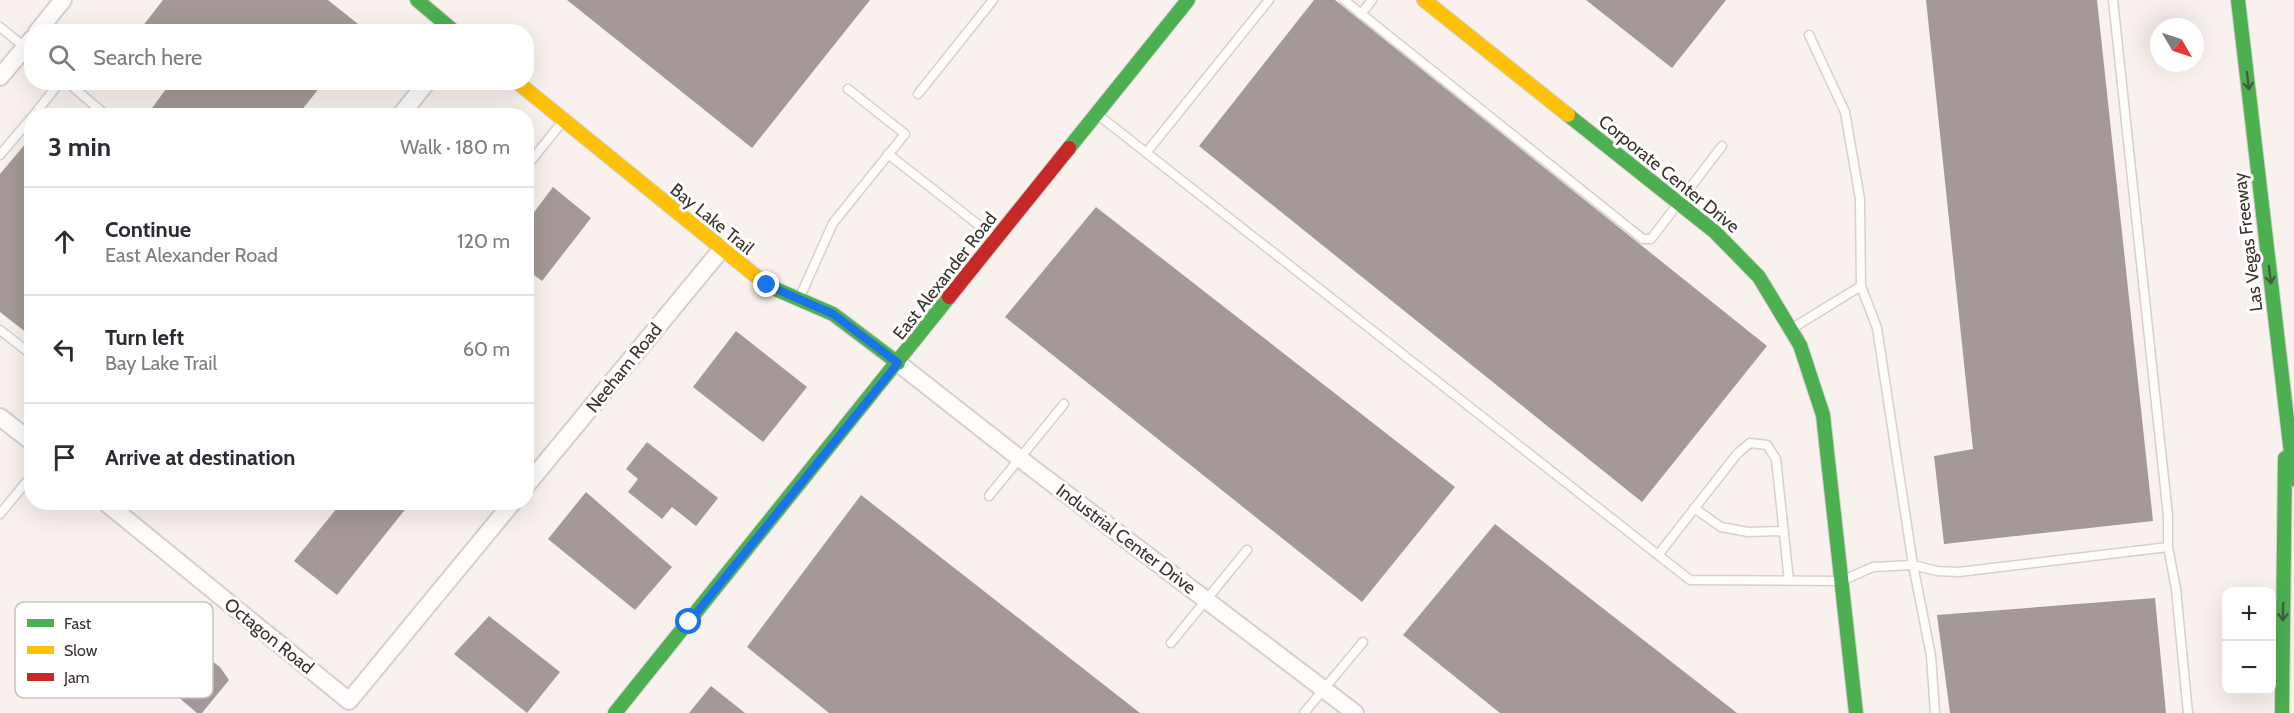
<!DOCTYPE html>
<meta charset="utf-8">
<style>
:root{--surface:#fff;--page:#f2f2f3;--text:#2b2b33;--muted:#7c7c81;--line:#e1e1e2}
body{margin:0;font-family:Cabin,sans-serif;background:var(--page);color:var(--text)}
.controls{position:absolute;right:18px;bottom:18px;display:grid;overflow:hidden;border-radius:12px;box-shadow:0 6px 24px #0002}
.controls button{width:54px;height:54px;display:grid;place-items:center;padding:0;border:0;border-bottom:2px solid var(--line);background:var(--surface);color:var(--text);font:30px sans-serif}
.compass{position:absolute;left:2150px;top:18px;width:54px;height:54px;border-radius:50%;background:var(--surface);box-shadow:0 6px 24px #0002;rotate:129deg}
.stop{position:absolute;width:18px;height:18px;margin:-14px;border:4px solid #1a73e8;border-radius:50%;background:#fff}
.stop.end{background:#1a73e8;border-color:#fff;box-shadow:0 2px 6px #0008}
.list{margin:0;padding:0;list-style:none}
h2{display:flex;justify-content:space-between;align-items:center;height:78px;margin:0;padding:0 24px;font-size:26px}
h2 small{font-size:20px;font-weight:400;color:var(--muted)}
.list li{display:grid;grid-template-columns:39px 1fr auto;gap:18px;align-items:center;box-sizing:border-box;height:108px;padding:0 24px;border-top:2px solid var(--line)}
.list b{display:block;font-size:22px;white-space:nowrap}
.list p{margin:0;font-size:20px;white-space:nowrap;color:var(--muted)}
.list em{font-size:20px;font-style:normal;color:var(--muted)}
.icon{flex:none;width:33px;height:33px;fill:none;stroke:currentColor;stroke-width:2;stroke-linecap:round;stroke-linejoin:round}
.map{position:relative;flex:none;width:2294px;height:713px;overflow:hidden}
.search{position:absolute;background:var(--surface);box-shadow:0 6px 24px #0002;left:24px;top:24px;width:510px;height:66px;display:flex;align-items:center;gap:15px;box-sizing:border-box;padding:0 21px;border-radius:24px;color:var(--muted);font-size:22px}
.panel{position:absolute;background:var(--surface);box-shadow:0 6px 24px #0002;left:24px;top:108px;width:510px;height:402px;border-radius:24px}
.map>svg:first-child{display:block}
.building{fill:#a49996}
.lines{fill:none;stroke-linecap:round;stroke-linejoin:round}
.lane-casing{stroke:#d7cfcc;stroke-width:11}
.street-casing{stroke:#d7cfcc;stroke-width:20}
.fast-casing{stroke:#d7cfcc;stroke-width:16}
.slow-casing{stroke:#d7cfcc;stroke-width:16}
.jam-casing{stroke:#d7cfcc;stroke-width:16}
.lane{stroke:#fefdfc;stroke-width:8}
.street{stroke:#fefdfc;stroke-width:16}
.fast{stroke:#4caf50;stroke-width:14}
.slow{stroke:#ffc107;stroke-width:14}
.jam{stroke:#c62828;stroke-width:14}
.oneway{stroke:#415e3b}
.route{stroke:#1a73e8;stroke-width:8}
.labels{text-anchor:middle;stroke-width:6;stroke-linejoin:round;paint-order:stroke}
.street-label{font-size:18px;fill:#3b322f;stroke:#fff}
.key{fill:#fff;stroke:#c4c2c1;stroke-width:1.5}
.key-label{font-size:16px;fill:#3b322f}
</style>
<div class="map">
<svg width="2294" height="713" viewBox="0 0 2294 713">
<rect width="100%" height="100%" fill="#f9f1ee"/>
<path class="building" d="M163 0H328L368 32H138Z
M567 0H870L752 148Z
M1314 0H1335L1767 346 1642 502 1199 146Z
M1586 0H1726L1672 68Z
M1926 0H2097L2153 521 1944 544 1934 456 1973 449Z
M171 82H324L297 116H155L150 111Z
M32 136V337L0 312V174Z
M553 187 591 218 542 281 526 269V223Z
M1096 207 1455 487 1362 602 1005 317Z
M736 331 807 387 763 442 693 387Z
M647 442 718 498 696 526 672 507 662 519 628 492 638 479 626 469Z
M586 492 672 567 635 610 548 539Z
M861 495 1140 713H829L747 647Z
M342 502H411L337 595 294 561Z
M1495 524 1737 713H1500L1403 635Z
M2155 598 2166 713H1950L1937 615Z
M489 616 560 672 527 713 454 654Z
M185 641 220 667 229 680 202 713H197L157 679Z
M711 686 745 713H689Z"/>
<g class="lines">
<g class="lane-casing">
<path id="lane" d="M1344 0 1643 239H1651L1722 146
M1361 14 1372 0
M0 27 32 53
M1809 35 1845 112 1860 199 1861 286
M67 82 107 116
M918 94 993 0
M1097 114 1690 580 1841 581 1873 567 1913 565 1937 571 1959 572 2168 547V516L2113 0
M33 116 60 82
M1146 153 1269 0
M888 154 994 237
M0 155 32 117
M526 167 563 121
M799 299 833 223 905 134 848 89
M1791 329 1861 286 1877 328 1913 565 1931 656 1935 713
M0 330 32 355
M989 496 1064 404
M1694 508 1721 527 1748 532 1784 531
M0 514 32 475
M2168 547 2176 589 2188 713
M1658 555 1737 454 1750 443 1767 445 1776 459 1789 581
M1171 643 1247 550
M1304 713 1363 642"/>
</g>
<g class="street-casing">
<path id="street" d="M37 32 63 0
M0 77 32 39
M400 116 427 82
M898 363 1019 458 1355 713
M0 417 32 442
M526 486 721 250
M105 502 349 701 513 502"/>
</g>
<g class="fast-casing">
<path id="fast" d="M417 0 455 32
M2238 0 2294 479
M1568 115 1715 232 1759 277 1800 345 1823 415 1856 713
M1069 148 1188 0
M773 288 833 314 898 363
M615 713 949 297
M2282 713 2285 458"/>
</g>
<g class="slow-casing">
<path id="slow" d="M1424 0 1568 115
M517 82 767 285 773 288"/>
</g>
<g class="jam-casing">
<path id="jam" d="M949 297 1069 148"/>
</g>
<use href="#lane" class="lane"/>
<use href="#street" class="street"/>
<use href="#fast" class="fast"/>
<use href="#slow" class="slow"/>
<use href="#jam" class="jam"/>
</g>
<defs><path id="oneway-shaft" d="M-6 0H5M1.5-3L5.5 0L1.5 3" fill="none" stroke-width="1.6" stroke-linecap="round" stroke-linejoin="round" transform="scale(1.5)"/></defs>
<g class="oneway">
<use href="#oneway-shaft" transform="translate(2248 81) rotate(83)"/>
<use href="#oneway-shaft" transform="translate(2270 275) rotate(83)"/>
<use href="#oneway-shaft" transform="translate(2283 612) rotate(91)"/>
</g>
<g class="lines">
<path class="route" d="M689 622 898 363 833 314 767 285"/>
</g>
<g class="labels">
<g class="street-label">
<text transform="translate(1669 174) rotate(39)" y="6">Corporate Center Drive</text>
<text transform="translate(712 219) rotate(39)" y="6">Bay Lake Trail</text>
<text transform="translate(2248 242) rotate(-97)" y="6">Las Vegas Freeway</text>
<text transform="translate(945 276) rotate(-52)" y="6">East Alexander Road</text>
<text transform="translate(624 368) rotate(-51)" y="6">Neeham Road</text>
<text transform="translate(1126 539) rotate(37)" y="6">Industrial Center Drive</text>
<text transform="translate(269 636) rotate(39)" y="6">Octagon Road</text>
</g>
</g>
<rect x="15" y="602" width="198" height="96" rx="9" class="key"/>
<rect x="27" y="619" width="27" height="8" fill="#4caf50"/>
<rect x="27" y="646" width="27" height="8" fill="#ffc107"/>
<rect x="27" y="673" width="27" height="8" fill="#c62828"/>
<g class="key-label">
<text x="64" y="629">Fast</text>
<text x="64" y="656">Slow</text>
<text x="64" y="683">Jam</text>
</g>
</svg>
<div class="controls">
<button>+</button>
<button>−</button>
</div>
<svg class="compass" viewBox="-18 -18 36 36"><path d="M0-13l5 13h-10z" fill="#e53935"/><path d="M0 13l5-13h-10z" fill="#7c7c81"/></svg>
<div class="stop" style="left:689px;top:622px"></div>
<div class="stop end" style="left:767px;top:285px"></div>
<div class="search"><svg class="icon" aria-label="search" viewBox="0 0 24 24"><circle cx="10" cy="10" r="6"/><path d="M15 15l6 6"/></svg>Search here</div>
<section class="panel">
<h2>3 min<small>Walk · 180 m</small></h2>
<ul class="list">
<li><svg class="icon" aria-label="ahead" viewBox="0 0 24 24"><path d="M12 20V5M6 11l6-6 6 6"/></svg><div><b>Continue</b><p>East Alexander Road</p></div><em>120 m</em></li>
<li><svg class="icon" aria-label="left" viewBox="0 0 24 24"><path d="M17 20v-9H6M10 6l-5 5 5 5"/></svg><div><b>Turn left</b><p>Bay Lake Trail</p></div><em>60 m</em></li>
<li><svg class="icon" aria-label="arrive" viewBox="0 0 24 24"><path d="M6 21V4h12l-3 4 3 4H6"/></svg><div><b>Arrive at destination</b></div></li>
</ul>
</section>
</div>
